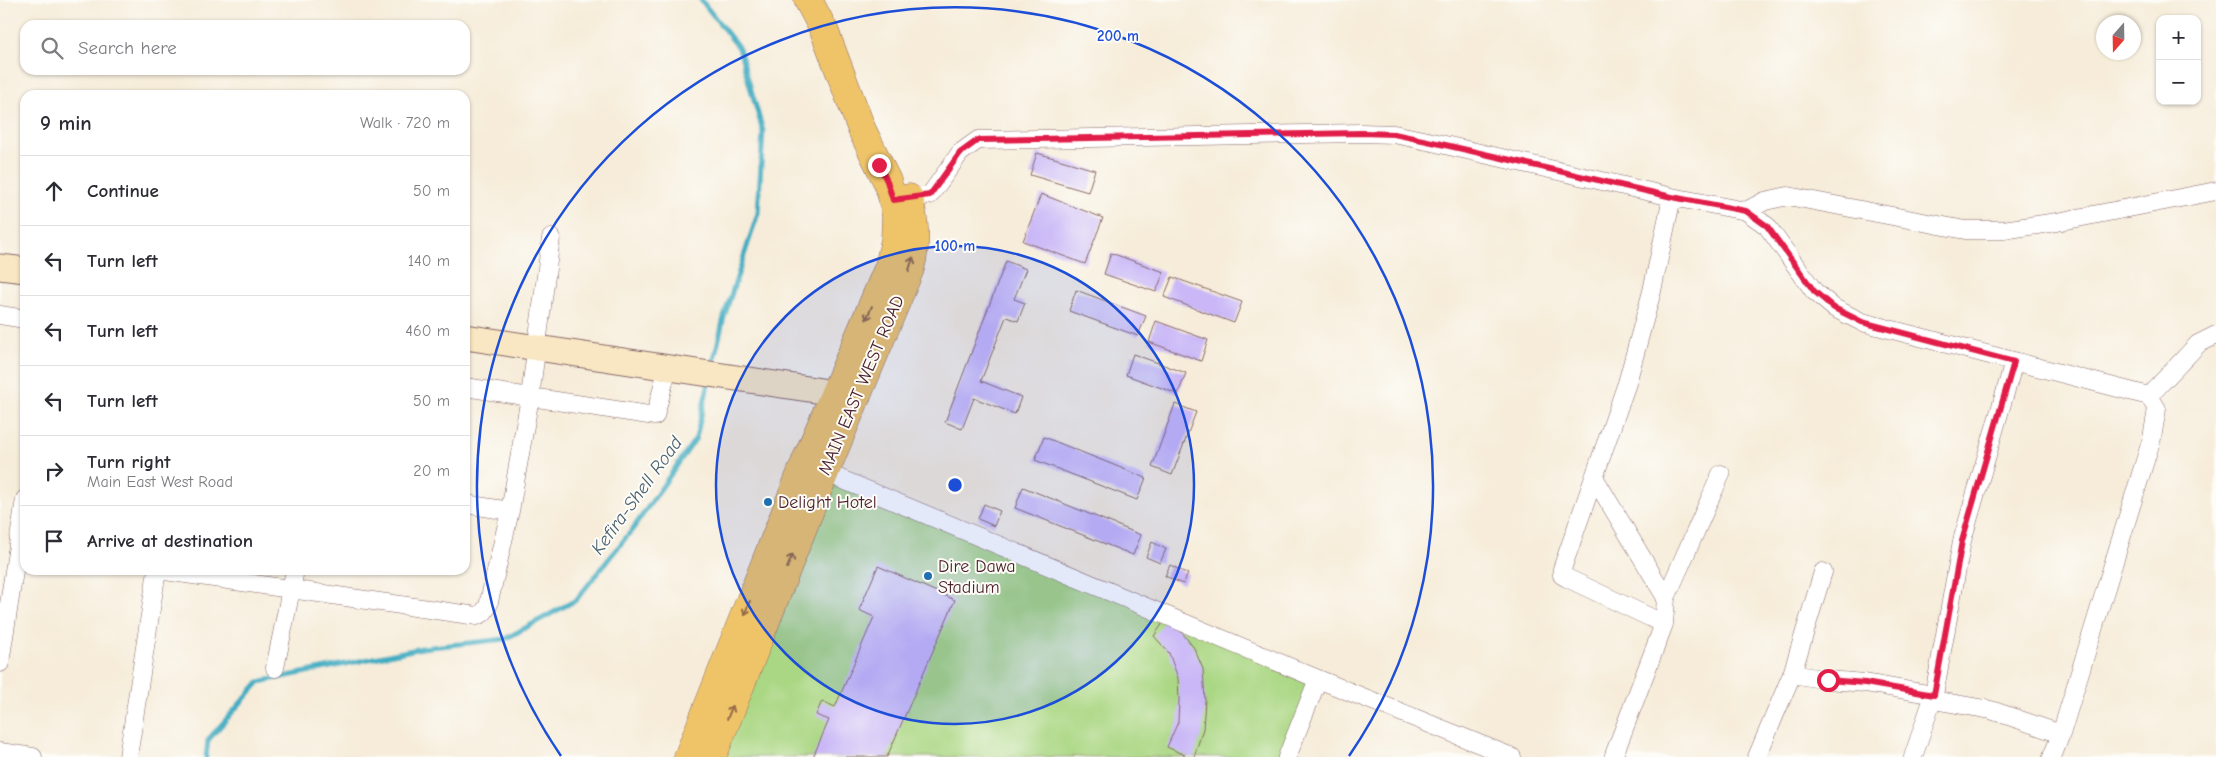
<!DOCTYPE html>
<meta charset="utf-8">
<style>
:root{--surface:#fff;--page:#f2f2f3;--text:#2b2b33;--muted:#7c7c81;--line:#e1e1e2}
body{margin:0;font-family:"Comic Neue",sans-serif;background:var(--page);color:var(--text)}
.controls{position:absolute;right:15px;top:15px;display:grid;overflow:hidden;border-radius:10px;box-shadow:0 1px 4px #0004}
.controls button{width:45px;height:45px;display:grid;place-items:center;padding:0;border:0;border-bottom:1px solid var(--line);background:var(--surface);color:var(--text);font:25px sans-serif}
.compass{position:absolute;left:2096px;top:15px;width:45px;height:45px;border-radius:50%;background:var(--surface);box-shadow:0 1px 4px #0004;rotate:200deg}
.stop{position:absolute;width:15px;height:15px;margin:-11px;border:4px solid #e11d48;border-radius:50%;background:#fff}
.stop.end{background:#e11d48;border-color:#fff;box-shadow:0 1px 5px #0008}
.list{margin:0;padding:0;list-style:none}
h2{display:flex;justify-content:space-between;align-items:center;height:65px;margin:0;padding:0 20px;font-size:21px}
h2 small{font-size:16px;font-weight:400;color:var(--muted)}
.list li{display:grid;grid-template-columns:32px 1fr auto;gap:15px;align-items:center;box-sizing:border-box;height:70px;padding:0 20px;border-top:1px solid var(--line)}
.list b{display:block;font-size:19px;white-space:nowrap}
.list p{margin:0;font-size:16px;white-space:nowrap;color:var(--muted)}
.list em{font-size:16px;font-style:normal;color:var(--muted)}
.icon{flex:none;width:28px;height:28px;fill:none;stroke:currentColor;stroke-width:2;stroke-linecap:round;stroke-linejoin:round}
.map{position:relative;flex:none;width:2216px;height:757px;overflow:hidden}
.search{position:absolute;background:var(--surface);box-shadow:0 1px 4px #0004;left:20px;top:20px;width:450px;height:55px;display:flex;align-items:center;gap:12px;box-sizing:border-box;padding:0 18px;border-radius:15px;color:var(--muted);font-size:19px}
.panel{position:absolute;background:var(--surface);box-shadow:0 1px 4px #0004;left:20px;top:90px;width:450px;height:485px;border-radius:15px}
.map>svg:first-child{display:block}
.green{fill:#aad783;stroke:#7a7b57}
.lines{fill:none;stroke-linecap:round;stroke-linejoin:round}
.stream{stroke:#43adc2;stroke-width:5}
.building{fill:#c9b7f7}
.street-casing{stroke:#866768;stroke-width:19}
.secondary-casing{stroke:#866768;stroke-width:27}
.primary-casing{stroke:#866768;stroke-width:29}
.street{stroke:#fff;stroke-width:18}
.secondary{stroke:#f9e7c3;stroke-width:25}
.primary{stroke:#efc469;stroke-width:28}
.oneway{stroke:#946947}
.route{stroke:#e11d48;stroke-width:6}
.ring{fill:none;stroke:#1d4ed8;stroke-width:2.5}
.poi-dot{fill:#1f6fb2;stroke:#fdfcf7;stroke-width:2}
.labels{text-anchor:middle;stroke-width:4;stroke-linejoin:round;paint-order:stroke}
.street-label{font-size:18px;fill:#4a1f2b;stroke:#fdfcf7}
.poi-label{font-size:18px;fill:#4a1f2b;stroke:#fdfcf7;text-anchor:start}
.water-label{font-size:19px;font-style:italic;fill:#475f6f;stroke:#fdfcf7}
.centre{fill:#1d4ed8;stroke:#fdfcf7;stroke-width:2.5}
.ring-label{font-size:15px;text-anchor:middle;font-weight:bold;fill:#1d4ed8;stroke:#fdfcf7;stroke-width:4;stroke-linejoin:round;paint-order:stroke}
</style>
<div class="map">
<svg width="2216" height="757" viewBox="0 0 2216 757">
<rect width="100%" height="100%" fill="#fdfcf7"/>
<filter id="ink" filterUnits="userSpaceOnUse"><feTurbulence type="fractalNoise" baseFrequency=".02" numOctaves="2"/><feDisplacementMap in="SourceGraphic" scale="10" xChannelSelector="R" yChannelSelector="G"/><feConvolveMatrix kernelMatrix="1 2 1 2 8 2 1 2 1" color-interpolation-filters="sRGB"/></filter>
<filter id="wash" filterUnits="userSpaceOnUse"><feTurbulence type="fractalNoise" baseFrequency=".0096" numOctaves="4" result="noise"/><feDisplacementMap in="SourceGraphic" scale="20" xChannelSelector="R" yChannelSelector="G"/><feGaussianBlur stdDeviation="1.12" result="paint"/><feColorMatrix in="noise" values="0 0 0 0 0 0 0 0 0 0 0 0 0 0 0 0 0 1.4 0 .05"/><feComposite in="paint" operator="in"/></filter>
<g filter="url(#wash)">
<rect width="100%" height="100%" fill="#f6ecd9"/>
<path class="green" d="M825 472 1318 679 1287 757H712Z"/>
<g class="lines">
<path class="stream" d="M701 0 739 48 763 131 758 213 724 317 712 368
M206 757 208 740 259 682 422 648 505 639 576 600 632 530 696 438 709 381"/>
</g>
<g id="blocks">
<path class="building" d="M1037 153 1095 170 1088 192 1030 175Z
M1041 194 1103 218 1085 264 1023 241Z
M1111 253 1164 272 1156 292 1104 274Z
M1006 261 1026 269 1014 299 1025 303 1018 321 1006 317 981 381 1021 397 1015 414 974 398 962 429 945 422Z
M1172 277 1242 302 1234 323 1164 297Z
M1076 290 1146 316 1138 336 1069 311Z
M1156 321 1208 340 1201 361 1149 342Z
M1133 354 1186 373 1178 394 1126 375Z
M1175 404 1196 412 1172 475 1152 467Z
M1044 437 1146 478 1137 500 1035 460Z
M1023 487 1141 535 1133 555 1015 508Z
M984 504 1000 511 994 526 978 519Z
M1152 542 1166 549 1160 563 1146 557Z
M1170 565 1188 574 1183 584 1165 576Z
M878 566 955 600 887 757H813L829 720 816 715 822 701 835 707 874 617 859 610Z
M1165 620 1180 630 1194 648 1203 669 1205 700 1203 729 1194 757H1189L1167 747 1178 722 1179 700 1178 678 1169 653 1154 636Z"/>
</g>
</g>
<g filter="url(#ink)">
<use href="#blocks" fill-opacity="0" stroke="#866768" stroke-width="1"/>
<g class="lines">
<g class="street-casing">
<path id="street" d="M900 199 930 195 960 153 978 140 1361 133 1394 134 1432 142 1672 197 1746 211 1767 226 1814 291 1834 308 1862 322 2149 396 2157 409 2152 438 2061 734 2052 757
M1746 211 1765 201 1788 196 1965 230H2003L2057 222 2216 191
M0 315 25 319
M465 387 655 416 668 367
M2149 396 2198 344 2216 335
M817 469 1318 679 1512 757
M1594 477 1666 598
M465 504 510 511
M158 570 477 616 483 613 488 606 510 511 530 397 551 238
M1664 624 1567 578 1562 575V569L1627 383 1652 291 1672 197
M0 663 25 499
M275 668 295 570
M1792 674 1828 680 1865 683 1934 695
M1933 700 1991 710 2061 734
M0 752 33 757
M1614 755 1664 624 1666 598 1721 474
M128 757 157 570
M1287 757 1318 679
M1757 757 1792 674 1823 572
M1913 757 1934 695 1962 541 2014 362"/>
</g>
<g class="secondary-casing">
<path id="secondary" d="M0 267 25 270
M465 337 835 393 852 400"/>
</g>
<g class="primary-casing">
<path id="primary" d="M688 757 805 463 889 266 895 240 896 216 893 200 887 181 862 130 824 30 808 0
M712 757 825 472 910 269C917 245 915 223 909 198"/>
</g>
<use href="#street" class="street"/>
<use href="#secondary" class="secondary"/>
<use href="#primary" class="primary"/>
</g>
<defs><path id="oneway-shaft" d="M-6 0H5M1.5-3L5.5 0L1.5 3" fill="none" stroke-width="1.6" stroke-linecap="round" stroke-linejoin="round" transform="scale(1.25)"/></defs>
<g class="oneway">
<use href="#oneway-shaft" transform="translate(911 264) rotate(-72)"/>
<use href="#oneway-shaft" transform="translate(869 313) rotate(113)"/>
<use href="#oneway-shaft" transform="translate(790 561) rotate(-68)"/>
<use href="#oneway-shaft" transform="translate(747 608) rotate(112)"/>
<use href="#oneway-shaft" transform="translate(730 712) rotate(-68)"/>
</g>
</g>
<g class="lines" filter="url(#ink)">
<path class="route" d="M879 165 887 181 893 200 930 195 960 153 978 140 1361 133 1394 134 1432 142 1672 197 1746 211 1767 226 1814 291 1834 308 1862 322 2014 362 1962 541 1934 695 1865 683 1828 680"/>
</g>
<circle cx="955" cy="485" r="239" fill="#1d4ed8" fill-opacity=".12"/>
<g class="ring">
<circle cx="955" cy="485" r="239"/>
<path d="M561 756A478 478 0 1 1 1349 756"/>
</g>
<g class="poi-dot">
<circle cx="768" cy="502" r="5"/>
<circle cx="928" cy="576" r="5"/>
</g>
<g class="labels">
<g class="street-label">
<text transform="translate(861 385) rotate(-67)" y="6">MAIN EAST WEST ROAD</text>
</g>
<g class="poi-label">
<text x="778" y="508">Delight Hotel</text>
<text x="938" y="572">Dire Dawa<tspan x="938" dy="21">Stadium</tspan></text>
</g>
<g class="water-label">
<text transform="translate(636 495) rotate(-54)" y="7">Kefira-Shell Road</text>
</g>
</g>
<circle cx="955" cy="485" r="8" class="centre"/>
<g class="ring-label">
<text x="1118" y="41">200 m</text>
<text x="955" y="251">100 m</text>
</g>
</svg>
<div class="controls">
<button>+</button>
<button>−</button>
</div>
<svg class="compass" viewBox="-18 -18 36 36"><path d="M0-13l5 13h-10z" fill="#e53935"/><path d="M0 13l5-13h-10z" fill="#7c7c81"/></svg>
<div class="stop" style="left:1828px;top:680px"></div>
<div class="stop end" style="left:879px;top:165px"></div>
<div class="search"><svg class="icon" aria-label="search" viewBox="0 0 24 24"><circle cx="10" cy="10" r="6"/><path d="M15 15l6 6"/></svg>Search here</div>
<section class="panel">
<h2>9 min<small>Walk · 720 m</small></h2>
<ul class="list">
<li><svg class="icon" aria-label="ahead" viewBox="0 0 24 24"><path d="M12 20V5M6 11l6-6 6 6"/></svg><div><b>Continue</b></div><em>50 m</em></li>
<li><svg class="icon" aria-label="left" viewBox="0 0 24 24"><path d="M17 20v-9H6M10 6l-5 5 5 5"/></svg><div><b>Turn left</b></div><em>140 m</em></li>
<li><svg class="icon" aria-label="left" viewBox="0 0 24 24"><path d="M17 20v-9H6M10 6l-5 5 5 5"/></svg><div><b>Turn left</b></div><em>460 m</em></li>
<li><svg class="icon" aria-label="left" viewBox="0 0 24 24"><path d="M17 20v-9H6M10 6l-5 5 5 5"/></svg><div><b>Turn left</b></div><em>50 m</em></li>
<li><svg class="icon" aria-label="right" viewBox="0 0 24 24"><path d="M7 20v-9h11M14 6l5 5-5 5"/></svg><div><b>Turn right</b><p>Main East West Road</p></div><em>20 m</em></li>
<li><svg class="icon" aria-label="arrive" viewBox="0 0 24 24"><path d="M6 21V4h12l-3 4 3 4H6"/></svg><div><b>Arrive at destination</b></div></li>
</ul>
</section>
</div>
